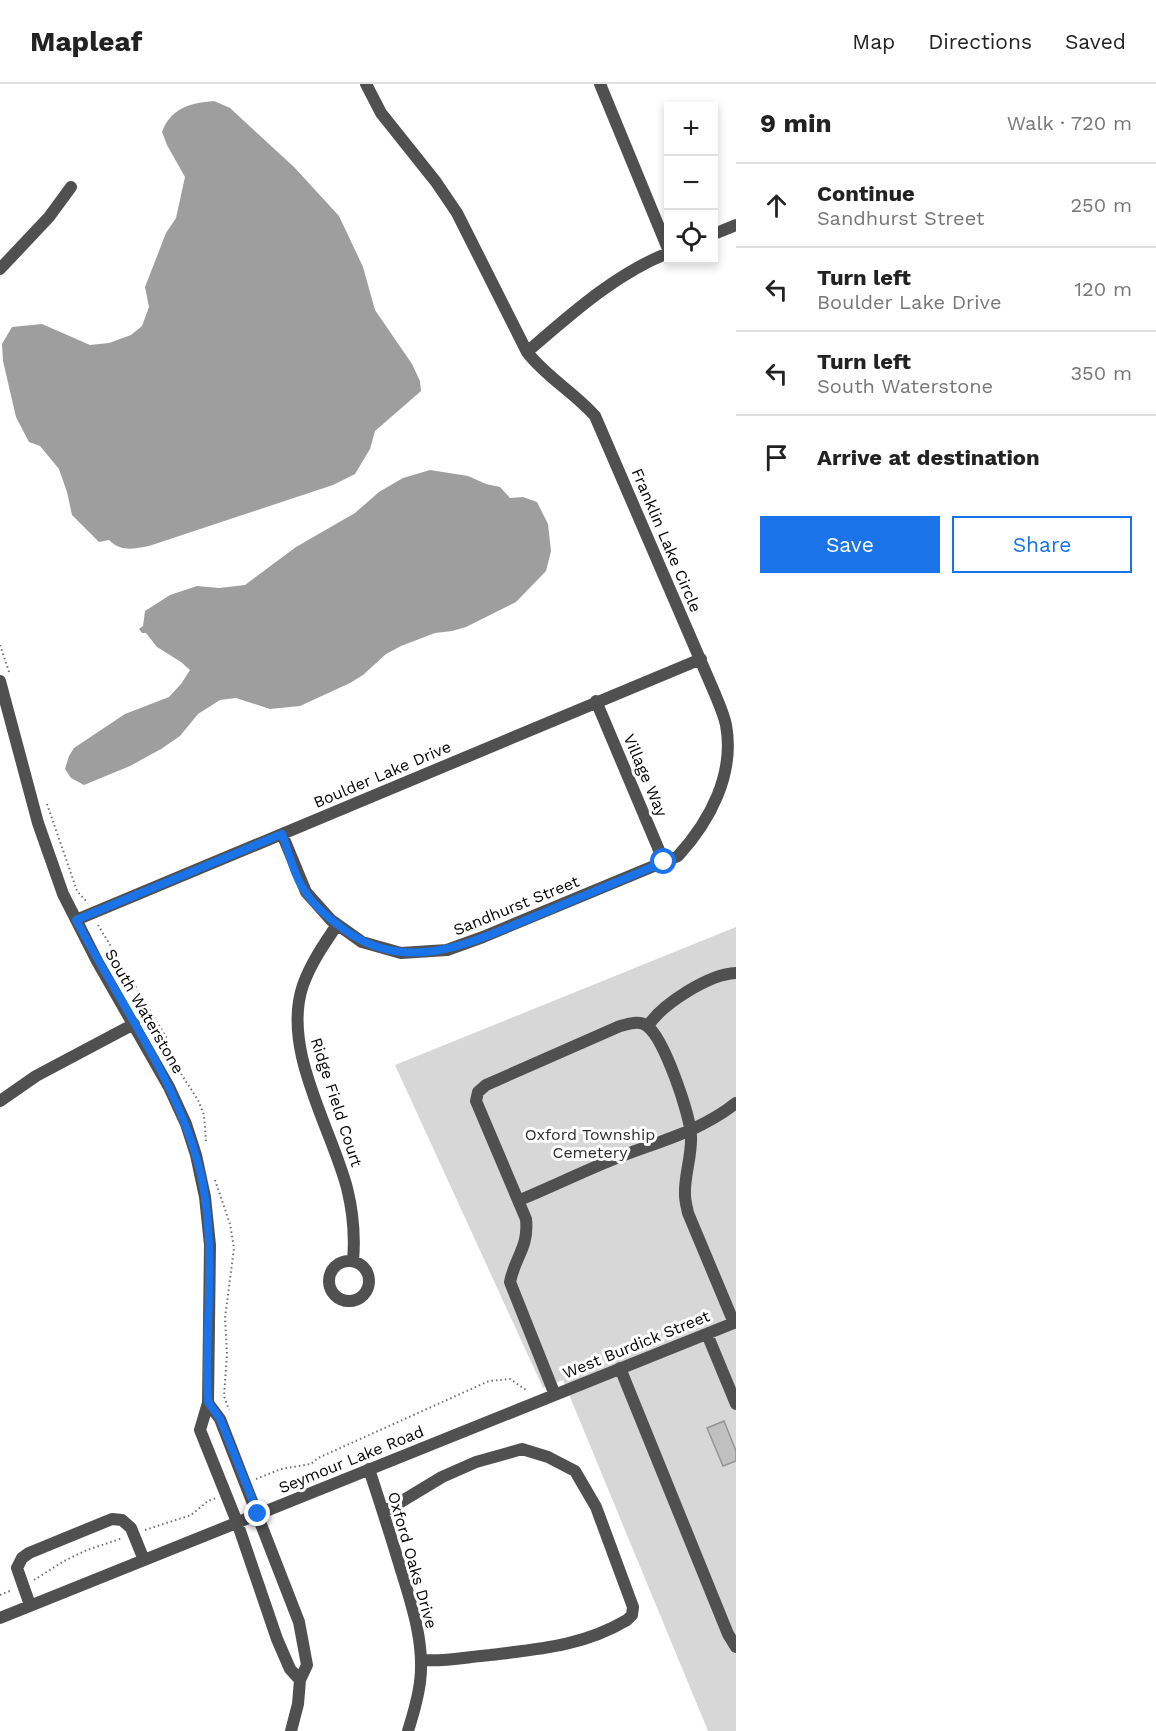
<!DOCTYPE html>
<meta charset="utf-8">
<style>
:root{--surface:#fff;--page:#f2f2f2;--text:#222;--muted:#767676;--line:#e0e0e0;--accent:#1a73e8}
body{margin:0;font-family:"Work Sans",sans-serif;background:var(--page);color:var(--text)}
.controls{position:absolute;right:18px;top:18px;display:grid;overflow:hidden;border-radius:0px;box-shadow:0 3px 9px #0003}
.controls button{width:54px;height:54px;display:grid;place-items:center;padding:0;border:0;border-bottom:2px solid var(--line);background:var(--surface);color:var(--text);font:30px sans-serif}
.stop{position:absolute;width:18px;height:18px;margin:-14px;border:4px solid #1a73e8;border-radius:50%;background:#fff}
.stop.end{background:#1a73e8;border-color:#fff;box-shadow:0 2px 6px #0008}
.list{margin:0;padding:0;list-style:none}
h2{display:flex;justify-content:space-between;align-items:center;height:78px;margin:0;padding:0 24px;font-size:26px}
h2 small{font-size:20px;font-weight:400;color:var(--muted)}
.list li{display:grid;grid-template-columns:39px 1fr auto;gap:18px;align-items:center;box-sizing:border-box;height:84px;padding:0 24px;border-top:2px solid var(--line)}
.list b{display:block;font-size:22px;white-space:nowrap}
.list p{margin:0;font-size:20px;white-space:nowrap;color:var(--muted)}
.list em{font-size:20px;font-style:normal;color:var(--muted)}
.actions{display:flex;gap:12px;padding:18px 24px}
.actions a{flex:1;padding:14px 0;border:2px solid var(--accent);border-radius:0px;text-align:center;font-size:21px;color:var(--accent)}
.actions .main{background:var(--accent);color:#fff}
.icon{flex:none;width:33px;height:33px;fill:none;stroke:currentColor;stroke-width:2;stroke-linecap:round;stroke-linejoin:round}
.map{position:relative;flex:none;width:736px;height:1647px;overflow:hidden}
header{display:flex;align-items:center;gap:36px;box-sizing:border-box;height:84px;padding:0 30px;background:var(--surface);border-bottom:2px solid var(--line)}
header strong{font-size:28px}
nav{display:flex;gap:33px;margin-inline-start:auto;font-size:21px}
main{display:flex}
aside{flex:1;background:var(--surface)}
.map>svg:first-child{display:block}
.green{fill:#d7d7d7}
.water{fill:#9e9e9e}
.building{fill:#c0c0c0;stroke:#949494;stroke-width:1.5}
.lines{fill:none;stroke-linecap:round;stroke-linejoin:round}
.path{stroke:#727272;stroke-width:2;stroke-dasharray:1.5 3;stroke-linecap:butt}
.minor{stroke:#505050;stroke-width:12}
.route{stroke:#1a73e8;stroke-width:8}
.labels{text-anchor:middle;stroke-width:6;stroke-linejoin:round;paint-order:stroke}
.street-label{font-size:16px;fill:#000;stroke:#fff}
.park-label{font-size:16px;fill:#2e2e2e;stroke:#fff}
</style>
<header>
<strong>Mapleaf</strong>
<nav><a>Map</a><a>Directions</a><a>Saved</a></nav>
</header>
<main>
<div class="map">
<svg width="736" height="1647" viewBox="0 0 736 1647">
<rect width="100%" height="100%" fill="#fff"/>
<path class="green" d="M736 843V1647H708L563 1296 543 1304 395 981Z"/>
<path class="water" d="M214 17 230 24 294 83 339 132 363 183 375 226 412 280 420 297 421 307 375 347 370 365 355 390 333 401 149 462C133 465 121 468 109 456L99 458 72 431 67 408 59 385 40 362 29 358 16 333 3 277 2 260 12 243 42 240 90 261 109 259 131 251 142 242 149 223 145 203 166 149 176 134 185 93 167 61 162 48C171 24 190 19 214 17Z
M430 386 468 392 486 400 500 403 510 414 523 413 537 418 548 440 551 467 546 487 516 518 466 543 452 547 435 549 401 562 386 570 363 591 350 599 300 622 270 625 236 614 220 616 198 630 180 652 161 665 130 682 84 701 71 694 65 685 69 672 74 664 125 630 169 613 181 600 190 586 181 578 157 563 146 549H142L139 545 143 542 145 527 170 511 197 502 219 504 245 501 296 463 355 429 379 408 403 394Z"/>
<path class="building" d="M724 1337 736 1367V1377L723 1382 707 1344Z"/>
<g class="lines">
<path class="path" d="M0 561 9 588
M47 720 77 807 88 819
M98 841 166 953 176 982 198 1016 204 1031 206 1058
M215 1096 230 1140 234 1164 225 1234 227 1270 224 1312 229 1326
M256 1395 281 1385 311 1380 318 1374 489 1297 510 1295 526 1306
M145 1446 191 1431 208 1417 216 1414
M34 1496 64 1477 87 1466 123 1454
M0 1511 12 1506"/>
<path class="minor" d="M600 0 668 165
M714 150 736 141
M0 185 49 133 71 103
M527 268C570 231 615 190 668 169
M0 597 38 739 63 810 97 877 169 1003 186 1040 196 1071 205 1113 210 1161 208 1319 200 1346 237 1438 277 1555 290 1585 300 1596
M596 617 664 778
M282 750 306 808 331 836 362 858 401 869 447 866 483 853 678 772C710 737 735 690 726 641 724 631 719 620 715 610L595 332C574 308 546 293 527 268L457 129 436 98 381 29 366 0
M76 836 701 575
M337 841C324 860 311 879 303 901 281 965 331 1043 347 1104 353 1128 355 1154 353 1177
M648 942C662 920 709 890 736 889
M0 1017 36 992 134 940
M520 1116C551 1103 582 1088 614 1075 656 1058 700 1048 736 1019
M329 1197a20 20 0 1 1 40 0a20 20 0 1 1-40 0Z
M707 1250 736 1320
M620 1284 728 1550 736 1563
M555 1311 510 1198C515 1173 529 1163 526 1135L476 1017 478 1008 486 1001 620 942C629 940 639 936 647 942 664 954 690 1030 691 1052 692 1072 684 1092 685 1111 685 1117 687 1124 688 1129L734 1239
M208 1319 220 1335 299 1538 307 1581 300 1596 298 1620 291 1647
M369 1385C380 1419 391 1452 401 1486 412 1521 425 1561 420 1598 418 1615 413 1631 408 1647
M384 1428 442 1393 476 1378 522 1365 548 1373 575 1387 596 1423 633 1523 632 1531 627 1536C583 1562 540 1565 490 1571 466 1573 444 1578 421 1576
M30 1521 17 1484 22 1474 29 1469 112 1435 122 1436 131 1444 144 1476
M0 1534 736 1238"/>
</g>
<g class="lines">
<path class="route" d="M258 1430 220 1335 208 1318C204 1251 215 1182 205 1114 192 1017 121 923 76 836L282 750C289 769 294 792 306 809 317 825 333 838 349 849 412 891 476 856 538 831 580 813 622 796 664 778"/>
</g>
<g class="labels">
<g class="street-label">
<text transform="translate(667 456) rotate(67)" y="6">Franklin Lake Circle</text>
<text transform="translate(382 690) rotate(-23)" y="6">Boulder Lake Drive</text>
<text transform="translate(646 691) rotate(67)" y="6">Village Way</text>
<text transform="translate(516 821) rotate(-22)" y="6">Sandhurst Street</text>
<text transform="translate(145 927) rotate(60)" y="6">South Waterstone</text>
<text transform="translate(337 1018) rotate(72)" y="6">Ridge Field Court</text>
<text transform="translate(636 1260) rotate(-22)" y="6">West Burdick Street</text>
<text transform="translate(351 1375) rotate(-22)" y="6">Seymour Lake Road</text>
<text transform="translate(413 1476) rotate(74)" y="6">Oxford Oaks Drive</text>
</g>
<g class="park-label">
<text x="590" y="1056">Oxford Township<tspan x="590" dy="18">Cemetery</tspan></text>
</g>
</g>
</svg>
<div class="controls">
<button>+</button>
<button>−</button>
<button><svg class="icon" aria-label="locate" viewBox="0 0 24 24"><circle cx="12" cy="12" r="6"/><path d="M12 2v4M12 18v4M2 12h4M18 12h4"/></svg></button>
</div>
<div class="stop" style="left:664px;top:778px"></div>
<div class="stop end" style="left:258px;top:1430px"></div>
</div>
<aside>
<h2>9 min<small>Walk · 720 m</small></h2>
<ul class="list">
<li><svg class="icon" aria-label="ahead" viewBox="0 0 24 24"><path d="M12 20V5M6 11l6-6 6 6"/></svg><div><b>Continue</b><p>Sandhurst Street</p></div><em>250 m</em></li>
<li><svg class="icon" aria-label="left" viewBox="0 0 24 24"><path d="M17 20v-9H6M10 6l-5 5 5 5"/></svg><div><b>Turn left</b><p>Boulder Lake Drive</p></div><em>120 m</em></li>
<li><svg class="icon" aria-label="left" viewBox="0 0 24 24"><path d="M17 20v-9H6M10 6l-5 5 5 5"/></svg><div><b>Turn left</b><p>South Waterstone</p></div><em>350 m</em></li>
<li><svg class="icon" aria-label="arrive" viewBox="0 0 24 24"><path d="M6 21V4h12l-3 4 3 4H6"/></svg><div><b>Arrive at destination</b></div></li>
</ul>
<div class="actions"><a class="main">Save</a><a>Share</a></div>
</aside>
</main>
